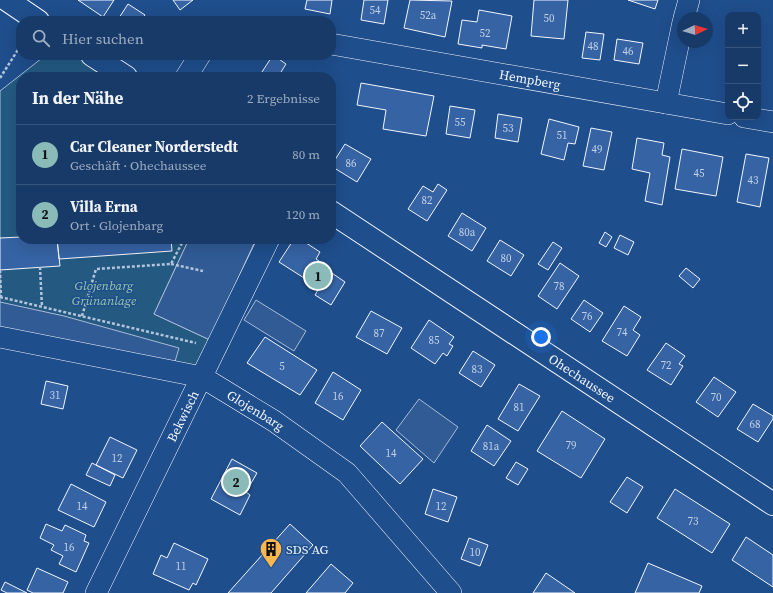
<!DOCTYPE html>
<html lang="de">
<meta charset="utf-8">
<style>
:root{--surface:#173a69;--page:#244571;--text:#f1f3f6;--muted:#9eadc0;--line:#36547d;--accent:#8bbbb9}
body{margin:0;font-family:"Source Serif 4",serif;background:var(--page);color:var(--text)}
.controls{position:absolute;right:12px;top:12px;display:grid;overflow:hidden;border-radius:8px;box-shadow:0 4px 16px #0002}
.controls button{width:36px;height:36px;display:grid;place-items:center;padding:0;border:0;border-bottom:1px solid var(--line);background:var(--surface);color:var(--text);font:20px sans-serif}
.compass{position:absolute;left:677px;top:12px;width:36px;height:36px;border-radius:50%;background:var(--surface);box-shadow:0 4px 16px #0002;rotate:86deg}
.you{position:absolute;left:541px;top:337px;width:14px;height:14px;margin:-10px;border:3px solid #fff;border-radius:50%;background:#1a73e8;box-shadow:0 0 0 6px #1a73e833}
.badge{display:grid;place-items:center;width:26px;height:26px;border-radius:50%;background:var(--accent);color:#111;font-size:13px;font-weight:700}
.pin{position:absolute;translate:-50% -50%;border:2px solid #fff;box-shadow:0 1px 4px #0006}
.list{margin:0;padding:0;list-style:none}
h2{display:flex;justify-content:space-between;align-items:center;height:52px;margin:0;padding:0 16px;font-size:17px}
h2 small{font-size:13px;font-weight:400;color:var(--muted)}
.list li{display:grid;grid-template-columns:26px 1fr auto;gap:12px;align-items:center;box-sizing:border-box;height:60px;padding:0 16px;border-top:1px solid var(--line)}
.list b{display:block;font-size:15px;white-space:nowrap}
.list p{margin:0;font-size:13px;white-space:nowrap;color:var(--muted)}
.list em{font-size:13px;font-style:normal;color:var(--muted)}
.icon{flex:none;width:22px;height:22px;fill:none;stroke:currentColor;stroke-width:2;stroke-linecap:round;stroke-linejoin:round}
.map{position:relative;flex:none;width:773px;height:593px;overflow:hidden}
.search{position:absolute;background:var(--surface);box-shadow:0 4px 16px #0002;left:16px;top:16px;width:320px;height:44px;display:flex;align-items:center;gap:10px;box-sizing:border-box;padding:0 14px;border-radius:16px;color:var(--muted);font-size:15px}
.panel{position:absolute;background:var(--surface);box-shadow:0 4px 16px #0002;left:16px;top:72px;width:320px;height:172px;border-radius:16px}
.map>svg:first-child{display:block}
.green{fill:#245a82;stroke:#a8bbd7}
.parking{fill:#305b95;stroke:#a8bbd7}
.building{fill:#3563a3;stroke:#f2f6ff}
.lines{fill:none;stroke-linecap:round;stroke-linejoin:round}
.minor-casing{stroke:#f2f6ff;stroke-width:22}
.major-casing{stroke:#f2f6ff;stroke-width:24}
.path{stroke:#b3c4dc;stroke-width:2.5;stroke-dasharray:3 2;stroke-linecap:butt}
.minor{stroke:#1f4e8c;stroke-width:21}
.major{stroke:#1f4e8c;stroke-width:22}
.labels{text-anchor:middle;stroke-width:3;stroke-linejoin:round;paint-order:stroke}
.number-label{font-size:11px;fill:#c3d1e8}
.street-label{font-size:13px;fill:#f2f6ff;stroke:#1f4e8c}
.park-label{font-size:13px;font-style:italic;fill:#97c8a6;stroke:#1f4e8c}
.poi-label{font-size:13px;fill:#f2f6ff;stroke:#1f4e8c;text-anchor:start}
</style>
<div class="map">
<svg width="773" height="593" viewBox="0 0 773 593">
<rect width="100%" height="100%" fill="#1f4e8c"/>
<path class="green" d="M46 55H76L109 77H21V239H189L154 314 210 340 196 368 0 324V91Z"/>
<path class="parking" d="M189 239H256L210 340 154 314Z
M256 300 306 331 294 351 244 320Z
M0 302 64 316 179 348 174 365 0 327Z
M419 399 458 427 434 463 396 430Z"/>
<path class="building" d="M78 0H114L103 17Z
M173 0H193L180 10Z
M307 0H332L330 14 305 9Z
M364 0H388L384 24 361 20Z
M410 0 452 1 445 37 404 28Z
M534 0H568L564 39 531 36Z
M628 0H658L655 9Z
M128 4 145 15 141 21H117Z
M479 10 512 16 506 49 482 45V48L458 44 462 20 477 22Z
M586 32 604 34 600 60 582 58Z
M617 39 643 43 639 64 614 60Z
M273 55 286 64 278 77H263L260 75Z
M361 83 434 96 426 136 383 129 386 110 357 105Z
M450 106 475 110 470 138 446 134Z
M498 114 522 118 518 142 495 138Z
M549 119 579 127 575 144 568 143 564 160 541 154Z
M591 128 612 132 604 170 583 166Z
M637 138 664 143 662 155 670 157 662 205 645 201 650 173 632 169Z
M345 144 371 159 357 182 331 166Z
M682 149 723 157 716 196 675 189Z
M746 154 769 158 760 207 737 202Z
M438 184 447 190 427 221 408 209 423 186 433 192Z
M462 213 486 228 472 251 448 236Z
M605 232 612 237 606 247 599 243Z
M620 235 634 242 628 255 614 248Z
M21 237V239H57L60 266 0 270V238Z
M57 239H171L172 251 59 259Z
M294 239H300L320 252 316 259 328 267 326 269 345 282 331 305 315 295 318 290 313 288 315 285 279 262Z
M500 240 524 255 511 276 487 261Z
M553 242 562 248 548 270 538 264Z
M560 263 579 276 557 309 538 296Z
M686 268 700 279 693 288 679 276Z
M584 300 603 313 590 332 571 319Z
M624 306 641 317 633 330 640 335 627 356 602 341Z
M371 311 402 328 387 354 356 337Z
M429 320 454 337 449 344 453 346 447 356 443 353 435 364 411 348Z
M265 337 317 370 300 395 247 363Z
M666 343 685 356 679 364 683 366 671 385 647 370Z
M473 351 495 365 481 387 459 373Z
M333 372 361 390 343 420 315 403Z
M714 377 736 392 718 417 696 402Z
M46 381 68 386 63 409 41 404Z
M519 384 540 396 518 431 498 419Z
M753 404 773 416V419L758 442 737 429Z
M562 411 605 439 581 478 537 451Z
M382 422 423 459 400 484 360 446Z
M487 425 511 441 494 466 471 451Z
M110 437 137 450 123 478 96 465Z
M232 459 257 473 246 492 250 495 240 515 211 499Z
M516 462 528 469 518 485 506 478Z
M92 463 115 475 110 486 86 475Z
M627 477 643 487 627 513 610 502Z
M71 484 106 502 94 527 58 510Z
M433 489 457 497 448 522 425 514Z
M675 489 730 524 712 553 657 518Z
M46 524 62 531 65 525 86 535 84 541 89 543 76 572 59 564 63 556 51 550 54 545 40 538Z
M290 524 313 545 271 593H228Z
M746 537 773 555V587L732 560Z
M469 538 488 545 480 566 461 559Z
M174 543 208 559 196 585 193 583 189 590 153 574 161 555 167 558Z
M648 563 702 586 699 593H635Z
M331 564 353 583 345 593H306Z
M37 568 68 582 63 593H33L27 590Z
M546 573 575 593H533Z
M5 582 27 593H7L1 590Z"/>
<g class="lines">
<g class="minor-casing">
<g id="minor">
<path d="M684 18 689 0"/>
<path id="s1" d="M331 44 728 114"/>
<path d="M186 77 200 55"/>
<path d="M666 103 683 22"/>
<path d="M744 117 773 122"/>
<path id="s2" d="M0 337 202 377 274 421 347 473 451 593"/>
<path id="s3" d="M96 593 269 239"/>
</g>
</g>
<g class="major-casing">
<g id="major">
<path d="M7 0 38 21"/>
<path d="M92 55 126 77"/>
<path id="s4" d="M331 212 773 504"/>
</g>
</g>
<path class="path" d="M0 78 21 45
M171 264 203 271
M40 267 42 307
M0 270 1 297
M0 297 196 343
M82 316 96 269 171 264 184 239"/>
<use href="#minor" class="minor"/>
<use href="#major" class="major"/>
</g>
<defs>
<g id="building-pin" transform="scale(1.15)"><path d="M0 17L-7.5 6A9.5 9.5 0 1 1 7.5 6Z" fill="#ffb74d" stroke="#1f4e8c"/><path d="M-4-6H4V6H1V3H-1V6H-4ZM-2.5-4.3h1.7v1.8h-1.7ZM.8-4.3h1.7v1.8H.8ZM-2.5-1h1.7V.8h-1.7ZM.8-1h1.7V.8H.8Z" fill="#111"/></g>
</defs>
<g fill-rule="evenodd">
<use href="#building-pin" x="271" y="549"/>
</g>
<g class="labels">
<g class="number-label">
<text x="375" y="14">54</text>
<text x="428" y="19">52a</text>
<text x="549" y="22">50</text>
<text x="485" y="37">52</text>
<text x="593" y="50">48</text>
<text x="628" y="55">46</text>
<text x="460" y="126">55</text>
<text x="508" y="132">53</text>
<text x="562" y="139">51</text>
<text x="597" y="153">49</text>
<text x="351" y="167">86</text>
<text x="699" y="177">45</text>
<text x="753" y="184">43</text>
<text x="427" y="204">82</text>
<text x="467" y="236">80a</text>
<text x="506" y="262">80</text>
<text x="559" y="290">78</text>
<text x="587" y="320">76</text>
<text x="622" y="336">74</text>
<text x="379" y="337">87</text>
<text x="434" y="344">85</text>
<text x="666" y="369">72</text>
<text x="282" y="370">5</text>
<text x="477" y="373">83</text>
<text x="55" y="399">31</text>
<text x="338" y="400">16</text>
<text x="716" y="401">70</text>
<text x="519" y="411">81</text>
<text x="755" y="428">68</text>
<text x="571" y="449">79</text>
<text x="491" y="450">81a</text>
<text x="391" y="457">14</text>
<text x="117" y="462">12</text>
<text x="82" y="510">14</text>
<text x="441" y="510">12</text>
<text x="693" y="525">73</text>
<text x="69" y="551">16</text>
<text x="475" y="556">10</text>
<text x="181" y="570">11</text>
</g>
<g class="street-label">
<text dy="5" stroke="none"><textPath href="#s1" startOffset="202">Hempberg</textPath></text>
<text dy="5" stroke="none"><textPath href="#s4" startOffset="301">Ohechaussee</textPath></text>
<text dy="5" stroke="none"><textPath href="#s2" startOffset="269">Glojenbarg</textPath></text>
<text dy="5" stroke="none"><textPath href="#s3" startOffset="197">Bekwisch</textPath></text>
</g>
<g class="park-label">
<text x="104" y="290">Glojenbarg<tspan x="104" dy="15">Grünanlage</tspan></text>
</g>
<g class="poi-label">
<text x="286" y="554">SDS AG</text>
</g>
</g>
</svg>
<div class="controls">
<button>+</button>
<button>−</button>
<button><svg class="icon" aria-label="locate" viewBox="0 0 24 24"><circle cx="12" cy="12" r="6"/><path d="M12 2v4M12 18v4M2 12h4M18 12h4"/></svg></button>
</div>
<svg class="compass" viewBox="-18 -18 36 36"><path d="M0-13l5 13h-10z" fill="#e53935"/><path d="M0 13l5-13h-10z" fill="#9eadc0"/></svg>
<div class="you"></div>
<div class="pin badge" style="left:318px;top:276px">1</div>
<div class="pin badge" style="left:236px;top:482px">2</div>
<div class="search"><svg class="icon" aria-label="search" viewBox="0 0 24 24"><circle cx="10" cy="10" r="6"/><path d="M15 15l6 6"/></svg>Hier suchen</div>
<section class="panel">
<h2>In der Nähe<small>2 Ergebnisse</small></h2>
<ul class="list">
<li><span class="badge">1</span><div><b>Car Cleaner Norderstedt</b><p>Geschäft · Ohechaussee</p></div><em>80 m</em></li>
<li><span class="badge">2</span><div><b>Villa Erna</b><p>Ort · Glojenbarg</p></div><em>120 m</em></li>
</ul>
</section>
</div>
